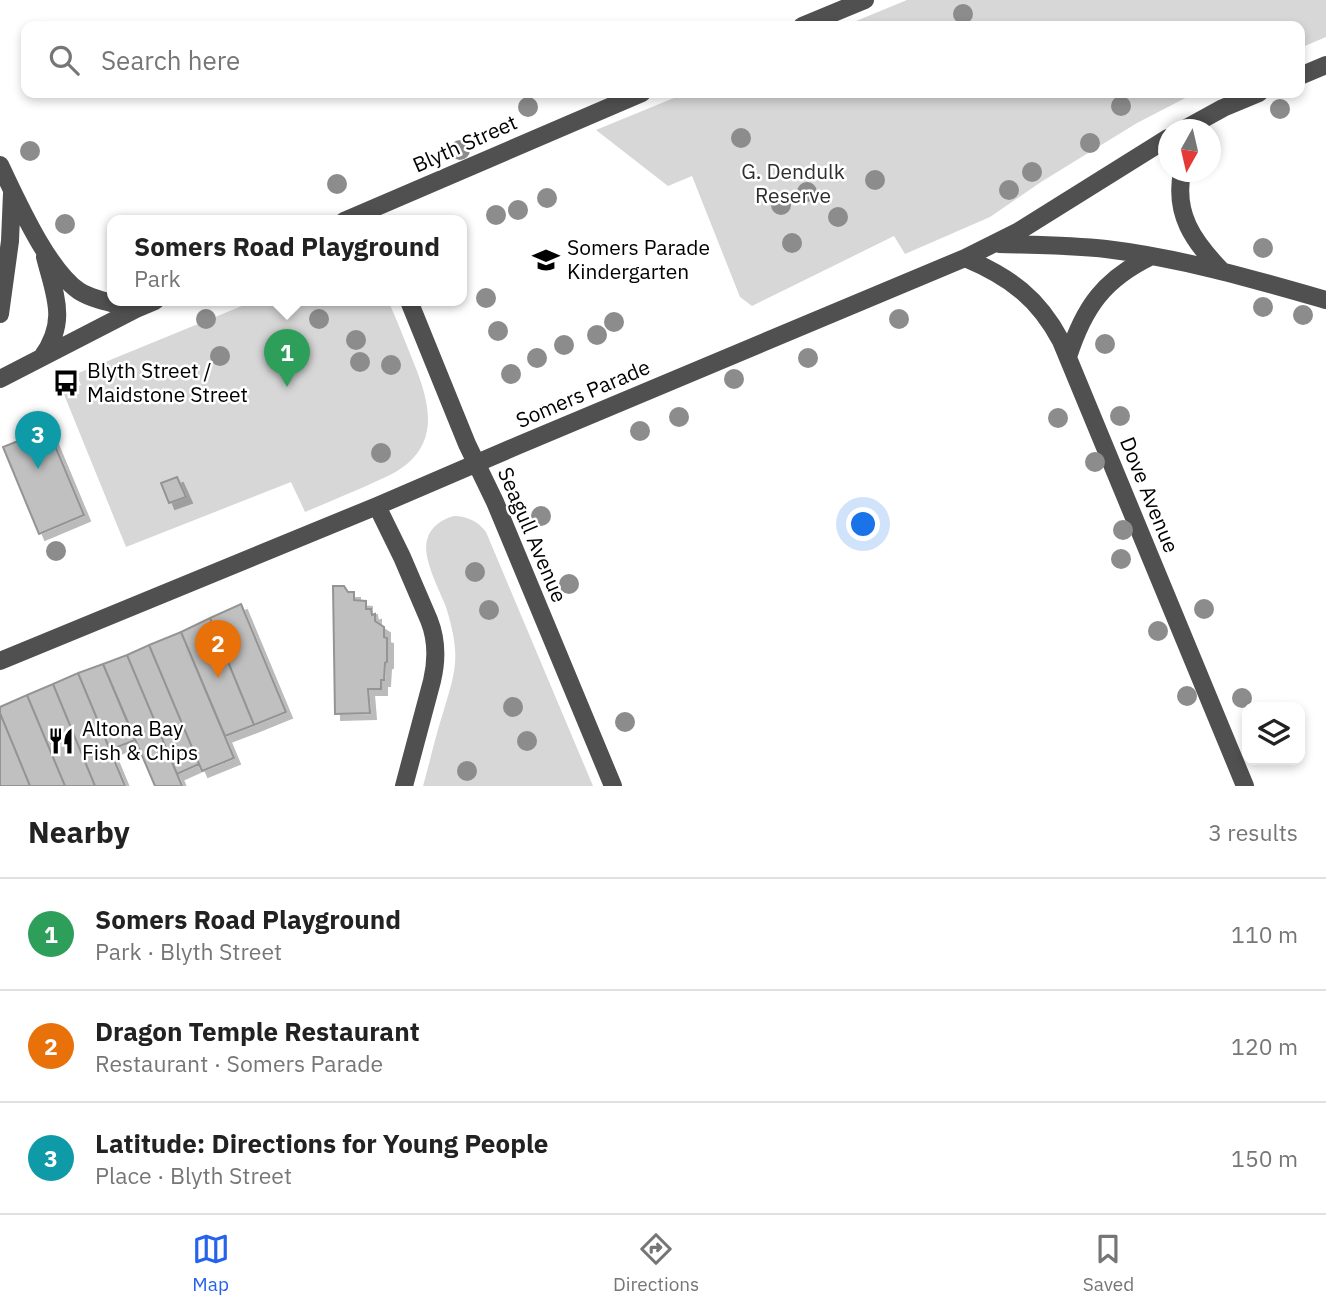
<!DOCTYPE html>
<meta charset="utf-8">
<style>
:root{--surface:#fff;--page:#f6f6f6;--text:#222;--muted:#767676;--line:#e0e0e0;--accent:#2563eb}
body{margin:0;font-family:"IBM Plex Sans",sans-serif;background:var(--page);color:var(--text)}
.controls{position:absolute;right:21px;bottom:21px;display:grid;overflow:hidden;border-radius:14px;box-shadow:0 4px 10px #0003}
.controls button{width:63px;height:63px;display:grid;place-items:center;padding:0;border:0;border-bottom:2px solid var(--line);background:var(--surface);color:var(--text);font:35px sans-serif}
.compass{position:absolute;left:1158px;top:119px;width:63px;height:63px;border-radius:50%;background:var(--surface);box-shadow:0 4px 10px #0003;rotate:188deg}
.you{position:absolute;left:864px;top:525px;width:24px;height:24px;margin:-18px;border:5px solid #fff;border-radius:50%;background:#1a73e8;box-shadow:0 0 0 10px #1a73e833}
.badge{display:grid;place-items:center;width:46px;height:46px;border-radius:50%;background:var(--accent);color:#fff;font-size:23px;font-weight:700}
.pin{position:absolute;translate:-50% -58px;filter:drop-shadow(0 2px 4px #0008)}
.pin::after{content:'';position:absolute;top:37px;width:24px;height:21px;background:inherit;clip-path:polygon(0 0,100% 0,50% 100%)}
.popup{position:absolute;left:107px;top:215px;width:360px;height:91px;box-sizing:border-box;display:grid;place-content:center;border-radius:14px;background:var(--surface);filter:drop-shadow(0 2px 5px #0005);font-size:23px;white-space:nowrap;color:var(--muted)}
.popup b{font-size:26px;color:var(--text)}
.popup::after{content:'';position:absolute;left:50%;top:100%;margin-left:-14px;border:14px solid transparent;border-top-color:var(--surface)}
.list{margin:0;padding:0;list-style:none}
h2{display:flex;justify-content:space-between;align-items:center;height:91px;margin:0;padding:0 28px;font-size:30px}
h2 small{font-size:23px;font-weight:400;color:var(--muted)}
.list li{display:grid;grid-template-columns:46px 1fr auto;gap:21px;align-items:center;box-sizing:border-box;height:112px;padding:0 28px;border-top:2px solid var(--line)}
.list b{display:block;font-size:26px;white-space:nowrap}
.list p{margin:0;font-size:23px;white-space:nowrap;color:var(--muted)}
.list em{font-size:23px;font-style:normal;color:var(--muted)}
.icon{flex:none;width:38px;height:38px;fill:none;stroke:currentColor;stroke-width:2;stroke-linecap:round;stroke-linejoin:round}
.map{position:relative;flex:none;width:1326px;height:786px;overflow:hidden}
.search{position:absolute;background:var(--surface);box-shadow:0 4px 10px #0003;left:21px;right:21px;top:21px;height:77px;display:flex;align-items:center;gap:18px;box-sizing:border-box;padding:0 24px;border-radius:14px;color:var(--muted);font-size:26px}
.sheet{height:427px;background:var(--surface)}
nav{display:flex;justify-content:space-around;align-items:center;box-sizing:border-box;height:98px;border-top:2px solid var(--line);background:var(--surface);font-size:19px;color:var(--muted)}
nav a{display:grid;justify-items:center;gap:4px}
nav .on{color:var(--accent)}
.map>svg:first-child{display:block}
.green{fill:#d7d7d7}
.building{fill:#c0c0c0;stroke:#949494;stroke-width:2;filter:url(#shadow)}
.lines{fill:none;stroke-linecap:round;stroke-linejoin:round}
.minor{stroke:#505050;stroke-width:18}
.tree{fill:#8c8c8c}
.labels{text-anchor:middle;stroke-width:5;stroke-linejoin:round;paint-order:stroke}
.street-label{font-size:21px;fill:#000;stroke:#fff}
.park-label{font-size:21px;fill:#2e2e2e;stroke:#fff}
.poi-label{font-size:21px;fill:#000;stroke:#fff;text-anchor:start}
</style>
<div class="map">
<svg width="1326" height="786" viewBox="0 0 1326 786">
<defs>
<filter id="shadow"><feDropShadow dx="6" dy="6" stdDeviation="0" flood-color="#0004"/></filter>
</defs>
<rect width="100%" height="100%" fill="#fff"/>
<path class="green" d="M907 0H1326V37L1300 48V26H844Z
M686 93H1195L1137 123 1041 182 990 217 905 254 894 236 752 306 740 297 692 176 668 186 596 130Z
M254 301H388C396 317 402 334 409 351 424 388 444 433 407 464 394 475 378 480 364 487 344 495 325 504 305 512L291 482 126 547 63 392 81 385 76 374Z
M454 516C467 516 479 522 486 532L593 786H423C430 762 435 737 443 713 449 692 457 671 455 649 454 635 450 620 446 607 439 589 422 558 427 540 430 527 442 519 454 516Z"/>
<path class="building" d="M48 429 84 515 39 534 3 447Z
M177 477 186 497 169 503 161 483Z
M333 586H344L348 592H354V600L366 601V609H371L372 615 375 614V621L384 627V637L387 638V662L385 663 384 680H381V689H368L370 713 335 714Z
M241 604 286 712 254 725 210 618Z
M210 618 254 725 225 736 181 632Z
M181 632 234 758 202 771 149 645Z
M149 645 199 764 177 774 127 655Z
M127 655 177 774 182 786H155L103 664Z
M103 664 135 740 110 750 78 673Z
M78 673 110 750 125 786H95L53 684Z
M53 684 95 786H65L27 695Z
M27 695 65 786H30L0 713V707Z
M0 713 30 786H0Z"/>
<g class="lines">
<path class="minor" d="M802 26 865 0
M1300 76 1326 65
M1183 130 1223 108 1259 93
M0 165C17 200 47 269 79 291 95 301 118 304 136 309
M1182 172C1174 214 1193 241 1221 270
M344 221 642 93
M999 244C1034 245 1071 245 1106 249 1181 258 1253 279 1326 300
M965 258C1010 277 1038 298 1061 341L1245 786
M409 301 467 444 495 502 613 786
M0 314 10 241 12 193
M42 357C68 321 55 296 45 257
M1068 357C1084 307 1104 279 1152 256
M0 379 136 309 155 301
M377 506 402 557 429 620C437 640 437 660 432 681L404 786
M0 661 377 506 519 445 965 258 1019 231 1168 138"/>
</g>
<g class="tree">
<circle cx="963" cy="14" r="10"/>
<circle cx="1121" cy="106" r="10"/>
<circle cx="528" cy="107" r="10"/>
<circle cx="1280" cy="109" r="10"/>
<circle cx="741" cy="138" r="10"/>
<circle cx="1090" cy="143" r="10"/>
<circle cx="460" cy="150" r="10"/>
<circle cx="30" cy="151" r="10"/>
<circle cx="1032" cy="172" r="10"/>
<circle cx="875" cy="180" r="10"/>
<circle cx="337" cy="184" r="10"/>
<circle cx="1009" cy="190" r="10"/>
<circle cx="807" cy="192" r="10"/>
<circle cx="547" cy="198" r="10"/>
<circle cx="781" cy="205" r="10"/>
<circle cx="518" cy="210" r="10"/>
<circle cx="496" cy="215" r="10"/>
<circle cx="838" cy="217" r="10"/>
<circle cx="65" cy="224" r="10"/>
<circle cx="792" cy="243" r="10"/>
<circle cx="1263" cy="248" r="10"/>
<circle cx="486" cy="298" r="10"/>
<circle cx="1263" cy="307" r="10"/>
<circle cx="1303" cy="315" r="10"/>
<circle cx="206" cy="319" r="10"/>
<circle cx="319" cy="319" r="10"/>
<circle cx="899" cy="319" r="10"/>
<circle cx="614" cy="322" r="10"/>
<circle cx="498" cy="331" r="10"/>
<circle cx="597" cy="335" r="10"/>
<circle cx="356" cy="340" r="10"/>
<circle cx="1105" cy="344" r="10"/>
<circle cx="564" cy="345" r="10"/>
<circle cx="220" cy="356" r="10"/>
<circle cx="537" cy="358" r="10"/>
<circle cx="808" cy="358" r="10"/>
<circle cx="360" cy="362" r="10"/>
<circle cx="391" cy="365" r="10"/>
<circle cx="511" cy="374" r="10"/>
<circle cx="734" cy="379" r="10"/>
<circle cx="1120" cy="416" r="10"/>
<circle cx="679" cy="417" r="10"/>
<circle cx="1058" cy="418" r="10"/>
<circle cx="640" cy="431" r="10"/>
<circle cx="381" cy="453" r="10"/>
<circle cx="1095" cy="462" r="10"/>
<circle cx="541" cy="516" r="10"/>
<circle cx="1123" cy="530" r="10"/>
<circle cx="56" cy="551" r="10"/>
<circle cx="1121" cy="559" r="10"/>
<circle cx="475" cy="572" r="10"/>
<circle cx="569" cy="584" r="10"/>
<circle cx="1204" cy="609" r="10"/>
<circle cx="489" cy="610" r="10"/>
<circle cx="1158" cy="631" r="10"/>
<circle cx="1187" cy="696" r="10"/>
<circle cx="1242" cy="698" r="10"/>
<circle cx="513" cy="707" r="10"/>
<circle cx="625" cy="722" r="10"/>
<circle cx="527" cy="741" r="10"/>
<circle cx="467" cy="771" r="10"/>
</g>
<defs>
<g id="school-bare" transform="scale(2.1)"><path d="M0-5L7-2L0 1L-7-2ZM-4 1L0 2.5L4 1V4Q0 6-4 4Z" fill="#000" stroke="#fff" stroke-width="2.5" paint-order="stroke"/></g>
<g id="bus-bare" transform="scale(2.1)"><path d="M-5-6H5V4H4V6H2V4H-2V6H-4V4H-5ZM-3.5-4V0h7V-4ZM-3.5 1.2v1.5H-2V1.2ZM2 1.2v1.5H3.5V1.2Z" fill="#000" stroke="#fff" stroke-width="2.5" paint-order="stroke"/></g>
<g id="restaurant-bare" transform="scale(2.1)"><path d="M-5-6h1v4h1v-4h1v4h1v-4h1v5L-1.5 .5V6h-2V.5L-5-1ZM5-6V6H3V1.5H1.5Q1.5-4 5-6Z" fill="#000" stroke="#fff" stroke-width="2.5" paint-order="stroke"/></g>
</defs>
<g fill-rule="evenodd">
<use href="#school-bare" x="546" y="260"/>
<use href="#bus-bare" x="66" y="383"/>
<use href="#restaurant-bare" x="61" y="741"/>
</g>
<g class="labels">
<g class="street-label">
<text transform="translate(465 144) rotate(-24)" y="7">Blyth Street</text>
<text transform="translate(583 394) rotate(-23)" y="7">Somers Parade</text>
<text transform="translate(1149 495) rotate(68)" y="7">Dove Avenue</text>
<text transform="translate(532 535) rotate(67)" y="7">Seagull Avenue</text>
</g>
<g class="park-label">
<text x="793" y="179">G. Dendulk<tspan x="793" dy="24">Reserve</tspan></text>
</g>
<g class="poi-label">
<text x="567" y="255">Somers Parade<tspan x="567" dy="24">Kindergarten</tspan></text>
<text x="87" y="378">Blyth Street /<tspan x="87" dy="24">Maidstone Street</tspan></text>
<text x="82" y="736">Altona Bay<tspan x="82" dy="24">Fish &amp; Chips</tspan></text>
</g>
</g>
</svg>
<div class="controls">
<button><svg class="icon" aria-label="layers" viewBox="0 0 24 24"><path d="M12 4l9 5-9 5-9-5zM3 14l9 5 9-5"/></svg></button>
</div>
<svg class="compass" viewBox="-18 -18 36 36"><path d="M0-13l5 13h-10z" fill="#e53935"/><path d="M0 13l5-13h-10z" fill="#767676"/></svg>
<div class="you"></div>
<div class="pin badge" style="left:287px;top:387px;background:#2e9e5b">1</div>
<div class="popup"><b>Somers Road Playground</b>Park</div>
<div class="pin badge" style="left:218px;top:678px;background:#e8710a">2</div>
<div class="pin badge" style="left:38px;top:469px;background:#0f9aa8">3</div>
<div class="search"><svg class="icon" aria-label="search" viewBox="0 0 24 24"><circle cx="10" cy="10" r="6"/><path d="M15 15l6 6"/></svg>Search here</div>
</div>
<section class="sheet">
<h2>Nearby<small>3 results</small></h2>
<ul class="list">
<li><span class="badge" style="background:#2e9e5b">1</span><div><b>Somers Road Playground</b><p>Park · Blyth Street</p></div><em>110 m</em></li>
<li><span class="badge" style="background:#e8710a">2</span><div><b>Dragon Temple Restaurant</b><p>Restaurant · Somers Parade</p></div><em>120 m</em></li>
<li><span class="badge" style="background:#0f9aa8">3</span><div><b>Latitude: Directions for Young People</b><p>Place · Blyth Street</p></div><em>150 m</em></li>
</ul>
</section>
<nav>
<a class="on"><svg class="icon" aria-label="map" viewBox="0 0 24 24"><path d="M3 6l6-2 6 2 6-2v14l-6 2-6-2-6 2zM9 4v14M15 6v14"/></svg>Map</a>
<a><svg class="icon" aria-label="directions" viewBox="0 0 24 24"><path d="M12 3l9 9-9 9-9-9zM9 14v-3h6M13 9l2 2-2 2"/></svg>Directions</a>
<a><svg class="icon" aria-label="saved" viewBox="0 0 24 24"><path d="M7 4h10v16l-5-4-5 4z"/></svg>Saved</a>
</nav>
